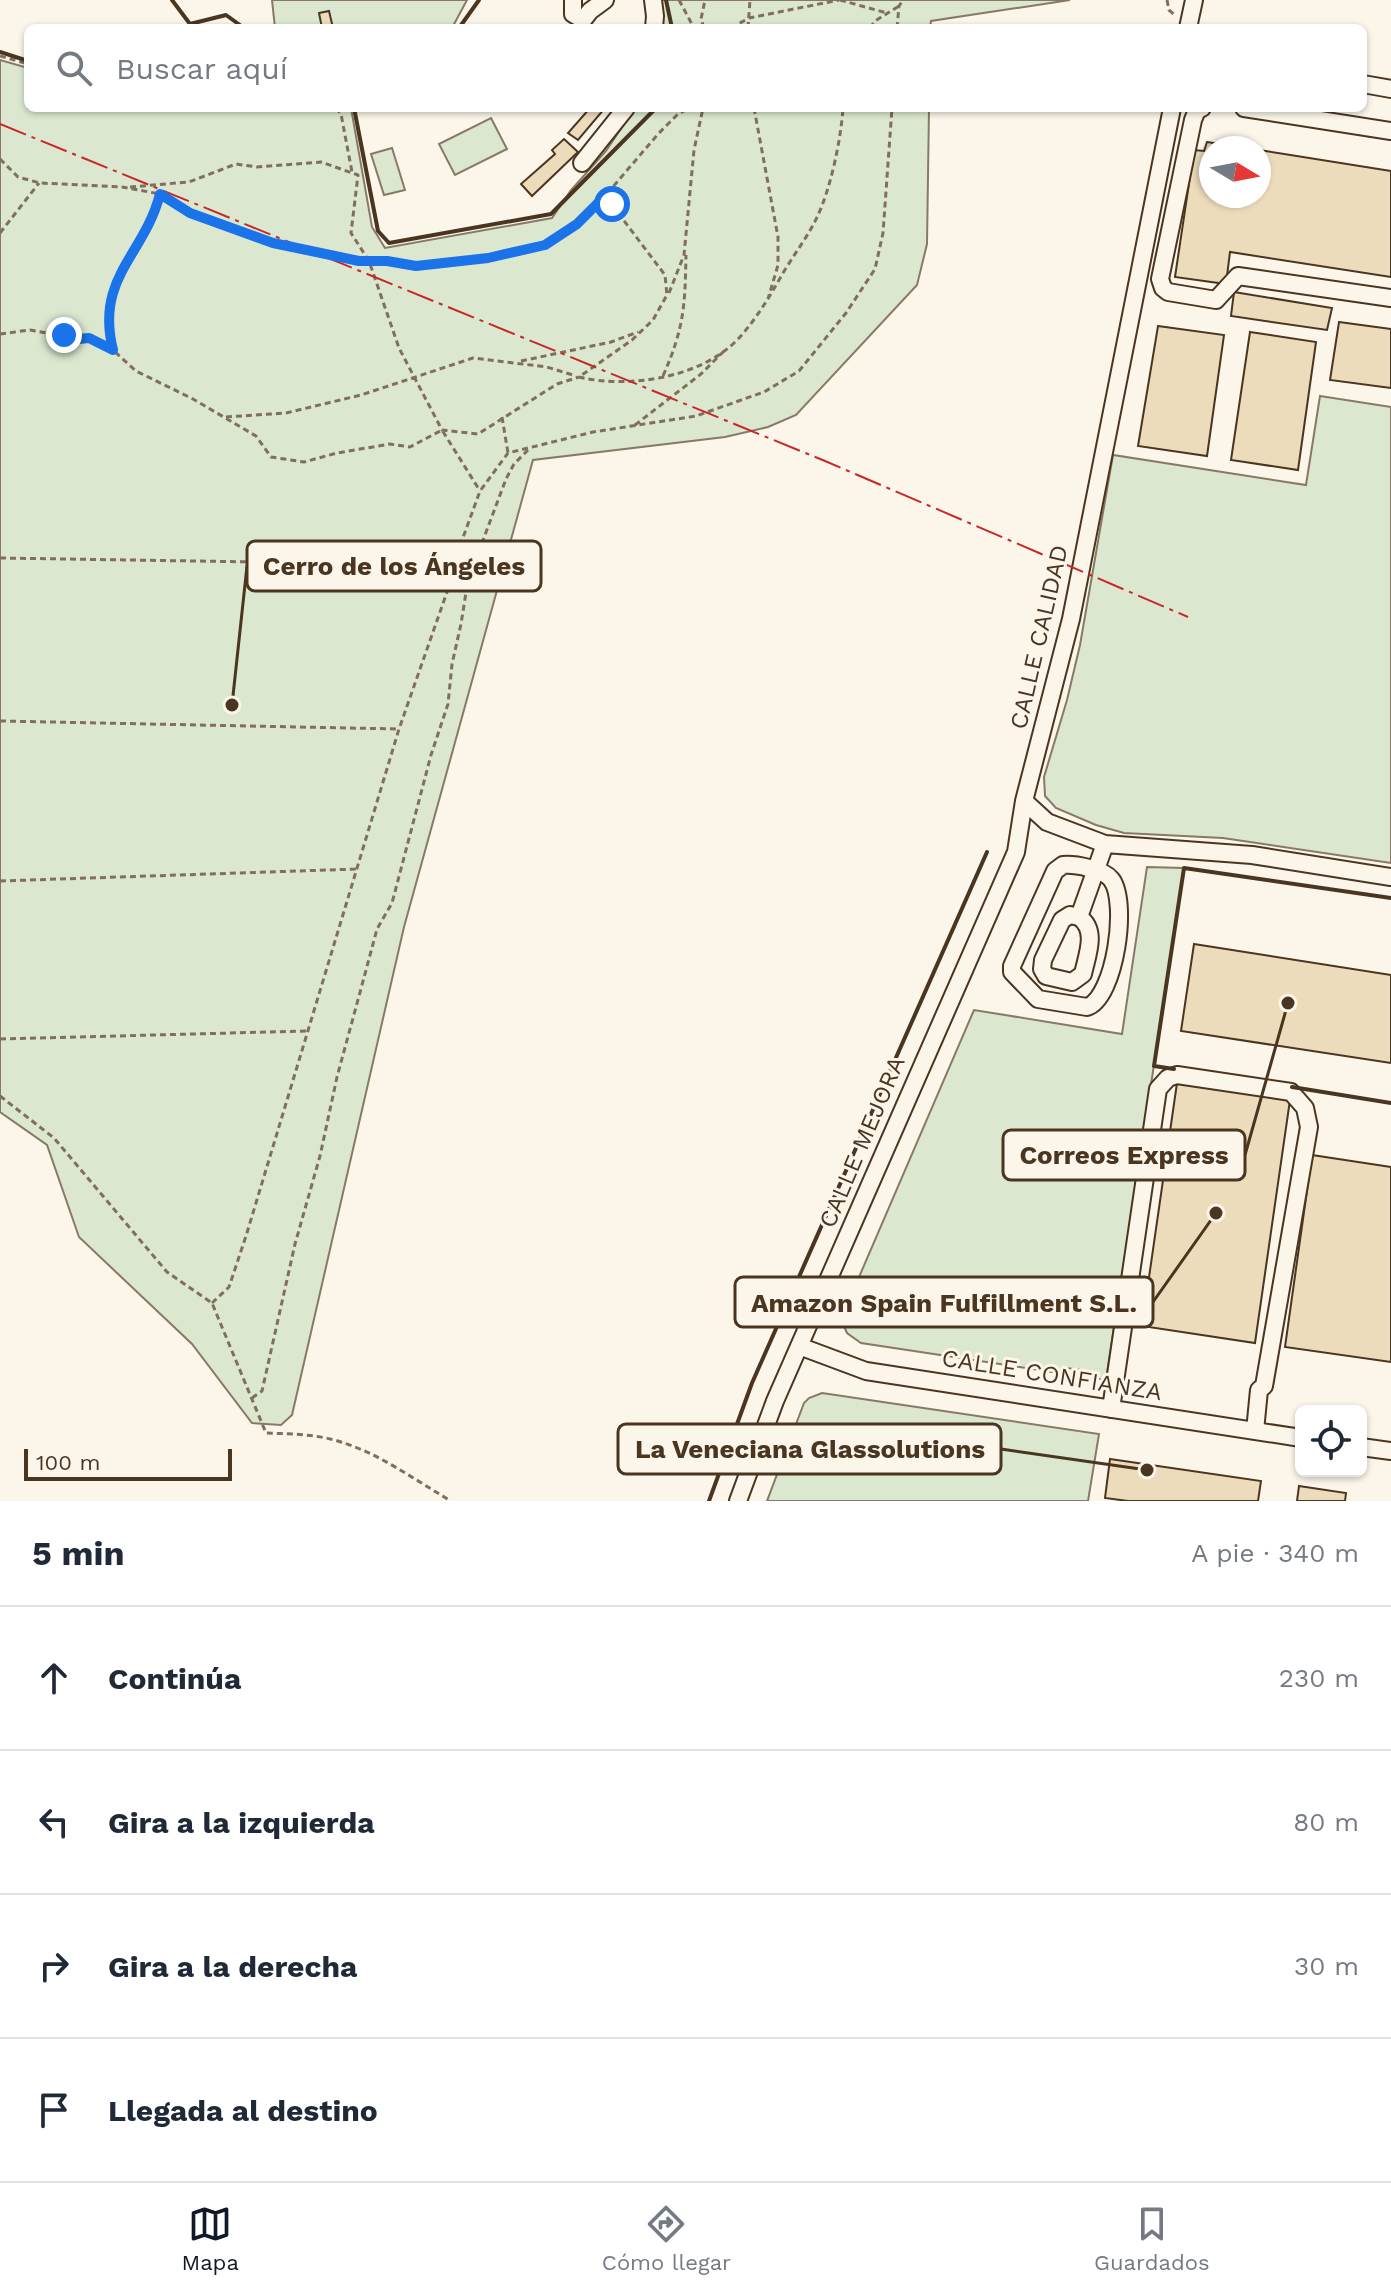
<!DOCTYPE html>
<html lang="es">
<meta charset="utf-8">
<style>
:root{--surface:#fff;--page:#f2f2f3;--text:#1f2937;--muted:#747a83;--line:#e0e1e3;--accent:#111827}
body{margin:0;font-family:"Work Sans",sans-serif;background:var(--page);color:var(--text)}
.controls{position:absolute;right:24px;bottom:24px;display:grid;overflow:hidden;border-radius:12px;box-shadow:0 2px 6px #0004}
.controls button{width:72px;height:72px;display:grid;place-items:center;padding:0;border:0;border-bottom:2px solid var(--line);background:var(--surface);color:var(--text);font:40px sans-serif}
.compass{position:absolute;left:1199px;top:136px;width:72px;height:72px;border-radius:50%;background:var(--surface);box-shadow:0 2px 6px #0004;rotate:100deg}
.scale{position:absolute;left:24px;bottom:20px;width:208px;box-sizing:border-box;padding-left:8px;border:4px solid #4a3520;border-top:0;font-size:22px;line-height:28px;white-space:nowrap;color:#4a3520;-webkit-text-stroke:6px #fbf6e9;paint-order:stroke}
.stop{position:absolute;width:24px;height:24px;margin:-18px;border:6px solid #1a73e8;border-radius:50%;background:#fff}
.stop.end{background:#1a73e8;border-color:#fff;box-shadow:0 2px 8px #0008}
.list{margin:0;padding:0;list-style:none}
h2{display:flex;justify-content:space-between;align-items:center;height:104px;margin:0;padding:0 32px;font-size:34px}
h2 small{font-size:26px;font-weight:400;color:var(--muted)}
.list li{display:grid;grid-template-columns:52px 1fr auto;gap:24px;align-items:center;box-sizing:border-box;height:144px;padding:0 32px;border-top:2px solid var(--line)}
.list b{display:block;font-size:30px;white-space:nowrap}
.list em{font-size:26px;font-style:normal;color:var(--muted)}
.icon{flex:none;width:44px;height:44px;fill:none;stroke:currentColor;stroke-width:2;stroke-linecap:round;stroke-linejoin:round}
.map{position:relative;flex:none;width:1391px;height:1501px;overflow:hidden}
.search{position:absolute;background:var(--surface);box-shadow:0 2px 6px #0004;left:24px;right:24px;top:24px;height:88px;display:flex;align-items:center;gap:20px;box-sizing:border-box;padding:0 28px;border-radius:12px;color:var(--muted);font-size:30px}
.sheet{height:680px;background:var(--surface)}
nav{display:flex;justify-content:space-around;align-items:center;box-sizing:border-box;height:112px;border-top:2px solid var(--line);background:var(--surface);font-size:22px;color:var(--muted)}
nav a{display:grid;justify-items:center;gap:4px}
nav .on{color:var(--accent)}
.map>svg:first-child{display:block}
.green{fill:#dce7d0;stroke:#887966;stroke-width:2}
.building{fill:#ecdcbc;stroke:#4a3520;stroke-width:2}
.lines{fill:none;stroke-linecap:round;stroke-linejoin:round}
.minor-casing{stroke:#4a3520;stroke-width:20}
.path{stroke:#7f6f5c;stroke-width:3;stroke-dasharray:6 4;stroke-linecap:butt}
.minor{stroke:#fbf6e9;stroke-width:16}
.wall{stroke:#4a3520;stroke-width:4}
.power{stroke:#c62828;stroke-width:2;stroke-dasharray:28 6 4 6;stroke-linecap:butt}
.route{stroke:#1a73e8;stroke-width:10}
.labels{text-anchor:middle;stroke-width:6;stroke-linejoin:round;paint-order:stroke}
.street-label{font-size:24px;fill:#4a3520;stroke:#fbf6e9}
.leader{fill:none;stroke:#4a3520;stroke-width:3}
.callout-dot{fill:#4a3520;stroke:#fbf6e9;stroke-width:3}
.callout{fill:#fbf6e9;stroke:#4a3520;stroke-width:3}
.callout-label{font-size:26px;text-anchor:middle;font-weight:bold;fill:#4a3520}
</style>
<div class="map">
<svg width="1391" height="1501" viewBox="0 0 1391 1501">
<rect width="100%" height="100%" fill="#fbf6e9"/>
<path class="green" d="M272 0H467L452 28H275Z
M662 0H1070L931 21 930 28H661Z
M0 60 28 68V108H351L372 227 385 248 552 218 571 190 606 151 635 108H929L927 244 917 285 796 415 768 427 725 437 533 460 404 927 292 1415 281 1425 252 1423 192 1344 79 1237 47 1145 0 1112Z
M491 118 507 149 455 175 439 144Z
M392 148 405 190 384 195 371 154Z
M1320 396 1391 407V863L1223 838 1124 833 1096 825 1056 808 1045 796 1044 777 1067 700 1080 645 1113 455 1306 485Z
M1147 867 1184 868 1106 1380 1081 1376 1082 1370 1067 1368 1066 1374 861 1343 847 1333 844 1326 847 1305 974 1010 1122 1034Z
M822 1393 1099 1434 1088 1501H767L804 1403 809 1398Z"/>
<path class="building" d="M329 11 333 28H322L319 13Z
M590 108H605L578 140 568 133Z
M564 139 578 152 532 196 521 184 555 154 552 150Z
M1207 142 1245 148H1211V196H1259V150L1391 171V277L1230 252 1226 284 1175 277 1194 150 1204 151Z
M1234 292 1332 308 1327 330 1231 316Z
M1339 322 1391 329V388L1330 380Z
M1158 326 1224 335 1207 456 1138 446Z
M1250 332 1316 342 1298 470 1231 460Z
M1194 944 1391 975V1063L1181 1031Z
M1177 1083 1290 1100 1255 1343 1142 1326Z
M1312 1155 1391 1167V1362L1285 1347Z
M1110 1459 1261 1481 1258 1501H1128L1105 1498Z
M1299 1486 1346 1493 1345 1501H1297Z"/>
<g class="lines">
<g class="minor-casing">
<path id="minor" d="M573 0V14L583 20 590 11 605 0
M653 0 655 16 654 28
M1188 28 1194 0
M1363 84 1391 89
M1202 108 1197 110 1193 120 1160 279 1163 288 1168 292 1216 300 1238 276 1391 298
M1244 108 1391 131
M582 163 626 108
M1024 801 1047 822 1105 844 1252 855 1391 877
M1063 865C1075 864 1103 869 1111 879 1129 901 1115 998 1087 1007L1038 999 1012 972V966L1055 871Z
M1079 917C1098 930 1087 955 1083 974L1072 982 1046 976 1042 969 1043 960 1062 920 1070 915 1079 917 1105 844
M799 1346 866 1371 1301 1438
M1111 1409 1158 1089 1168 1078 1177 1075 1291 1092 1305 1108 1309 1127 1264 1386 1259 1390 1255 1431
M1361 1447 1391 1451
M738 1501 775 1401 1016 852 1024 801 1071 619 1172 108"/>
</g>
<path class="path" d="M679 0 694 28
M840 0 887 13
M1167 0 1169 10 1176 16
M704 28 701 19 705 0
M731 28 749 18 839 0
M748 28 750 0
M870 28 875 21 899 6
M897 28 899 6 903 0
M0 56 28 64
M336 108 341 114 352 172
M754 108 778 237V265L768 299
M0 159 18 177 40 183 122 187 160 194 190 213 273 243 359 261H387L416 266 488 258 545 245 577 224 605 196 659 133 679 113 691 108
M130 187 189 182 236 164 257 167 321 162 358 175 351 233 369 261 399 348 442 430 478 434 557 384 579 377
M606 197 665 275 667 295 653 320 632 340 579 377C629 389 702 378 739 338 757 318 770 296 783 273 795 253 809 235 818 215 831 187 841 139 843 108
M0 233 39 183
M669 293 684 255 694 150 703 108
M0 334 30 330 79 339 89 338 113 350 136 371 193 399 256 436 271 457 304 462 337 453 390 444 410 447 442 430 480 491
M113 350C95 276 144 257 160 195
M521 361 611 342 638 332
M663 376C684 328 685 307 686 255
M226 417 286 413 361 395 473 358 547 367 576 376
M502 417 508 453
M635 425 701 374 724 351
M0 558 453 565
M0 721 399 729
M0 881 358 869
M0 1039 308 1031
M0 1096 54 1138 167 1272 212 1303 266 1433C291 1434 317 1434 341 1442 380 1454 415 1480 451 1501
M212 1303 229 1287 246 1236 399 729 447 592 453 565 480 491 508 453 593 432 696 416 764 392 799 371 846 313 875 269 883 233 892 108
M252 1398 262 1391 295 1244 320 1156 337 1077 362 985 377 929 392 903 431 755 448 704 452 664 461 624 468 580 506 479 514 464 528 450"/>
<use href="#minor" class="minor"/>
<path class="wall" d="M172 0 190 24 226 15 244 28
M666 0 672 28
M459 28 479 0
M0 52 28 61
M354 108 378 231 389 243 551 214 656 108
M1174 1069 1154 1066 1184 868 1391 898
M1292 1087 1391 1103
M709 1501 752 1383 987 852"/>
<path class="power" d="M0 124 825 461 1188 617"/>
</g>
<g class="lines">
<path class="route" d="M64 335 79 339 89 338 113 350C95 277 144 256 160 194L190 213 273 243 359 261H387L416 266 488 258 545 245 577 224 605 196 612 204"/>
</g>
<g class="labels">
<g class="street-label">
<text transform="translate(1039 637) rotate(-77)" y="8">CALLE CALIDAD</text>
<text transform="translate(862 1142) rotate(-67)" y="8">CALLE MEJORA</text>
<text transform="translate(1052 1375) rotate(9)" y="8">CALLE CONFIANZA</text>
</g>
</g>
<path class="leader" d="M232 705L247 566M1288 1003L1245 1155M1216 1213L1153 1302M1147 1470L1001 1449"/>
<g class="callout-dot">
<circle cx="232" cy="705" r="8"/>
<circle cx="1288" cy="1003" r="8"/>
<circle cx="1216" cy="1213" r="8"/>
<circle cx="1147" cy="1470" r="8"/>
</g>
<g class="callout">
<rect x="247" y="541" width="294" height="50" rx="8"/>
<rect x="1003" y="1130" width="242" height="50" rx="8"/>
<rect x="735" y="1277" width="418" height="50" rx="8"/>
<rect x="618" y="1424" width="383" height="50" rx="8"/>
</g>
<g class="callout-label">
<text x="394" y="575">Cerro de los Ángeles</text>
<text x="1124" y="1164">Correos Express</text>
<text x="944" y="1312">Amazon Spain Fulfillment S.L.</text>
<text x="810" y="1458">La Veneciana Glassolutions</text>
</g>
</svg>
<div class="controls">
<button><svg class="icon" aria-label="locate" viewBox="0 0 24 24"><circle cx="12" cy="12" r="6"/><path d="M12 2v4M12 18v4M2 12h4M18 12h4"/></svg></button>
</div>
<svg class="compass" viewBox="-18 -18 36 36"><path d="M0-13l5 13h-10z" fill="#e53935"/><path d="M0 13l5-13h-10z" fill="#747a83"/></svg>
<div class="scale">100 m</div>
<div class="stop" style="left:612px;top:204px"></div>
<div class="stop end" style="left:64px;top:335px"></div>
<div class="search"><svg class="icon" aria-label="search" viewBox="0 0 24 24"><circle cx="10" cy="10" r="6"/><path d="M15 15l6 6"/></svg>Buscar aquí</div>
</div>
<section class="sheet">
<h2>5 min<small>A pie · 340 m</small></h2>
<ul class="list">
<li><svg class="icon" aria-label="ahead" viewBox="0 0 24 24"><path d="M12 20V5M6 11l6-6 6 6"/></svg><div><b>Continúa</b></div><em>230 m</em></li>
<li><svg class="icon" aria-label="left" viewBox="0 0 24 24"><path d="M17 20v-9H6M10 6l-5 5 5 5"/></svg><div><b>Gira a la izquierda</b></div><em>80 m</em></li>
<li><svg class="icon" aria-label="right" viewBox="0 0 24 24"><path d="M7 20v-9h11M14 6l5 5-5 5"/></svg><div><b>Gira a la derecha</b></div><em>30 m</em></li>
<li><svg class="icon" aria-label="arrive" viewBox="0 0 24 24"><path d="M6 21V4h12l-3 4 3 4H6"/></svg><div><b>Llegada al destino</b></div></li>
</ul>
</section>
<nav>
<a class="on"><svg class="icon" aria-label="map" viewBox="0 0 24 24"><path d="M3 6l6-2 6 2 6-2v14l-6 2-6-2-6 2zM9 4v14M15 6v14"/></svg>Mapa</a>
<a><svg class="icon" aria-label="directions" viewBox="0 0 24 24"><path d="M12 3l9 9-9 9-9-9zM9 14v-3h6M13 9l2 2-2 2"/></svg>Cómo llegar</a>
<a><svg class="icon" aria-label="saved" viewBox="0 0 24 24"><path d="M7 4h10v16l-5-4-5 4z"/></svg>Guardados</a>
</nav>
